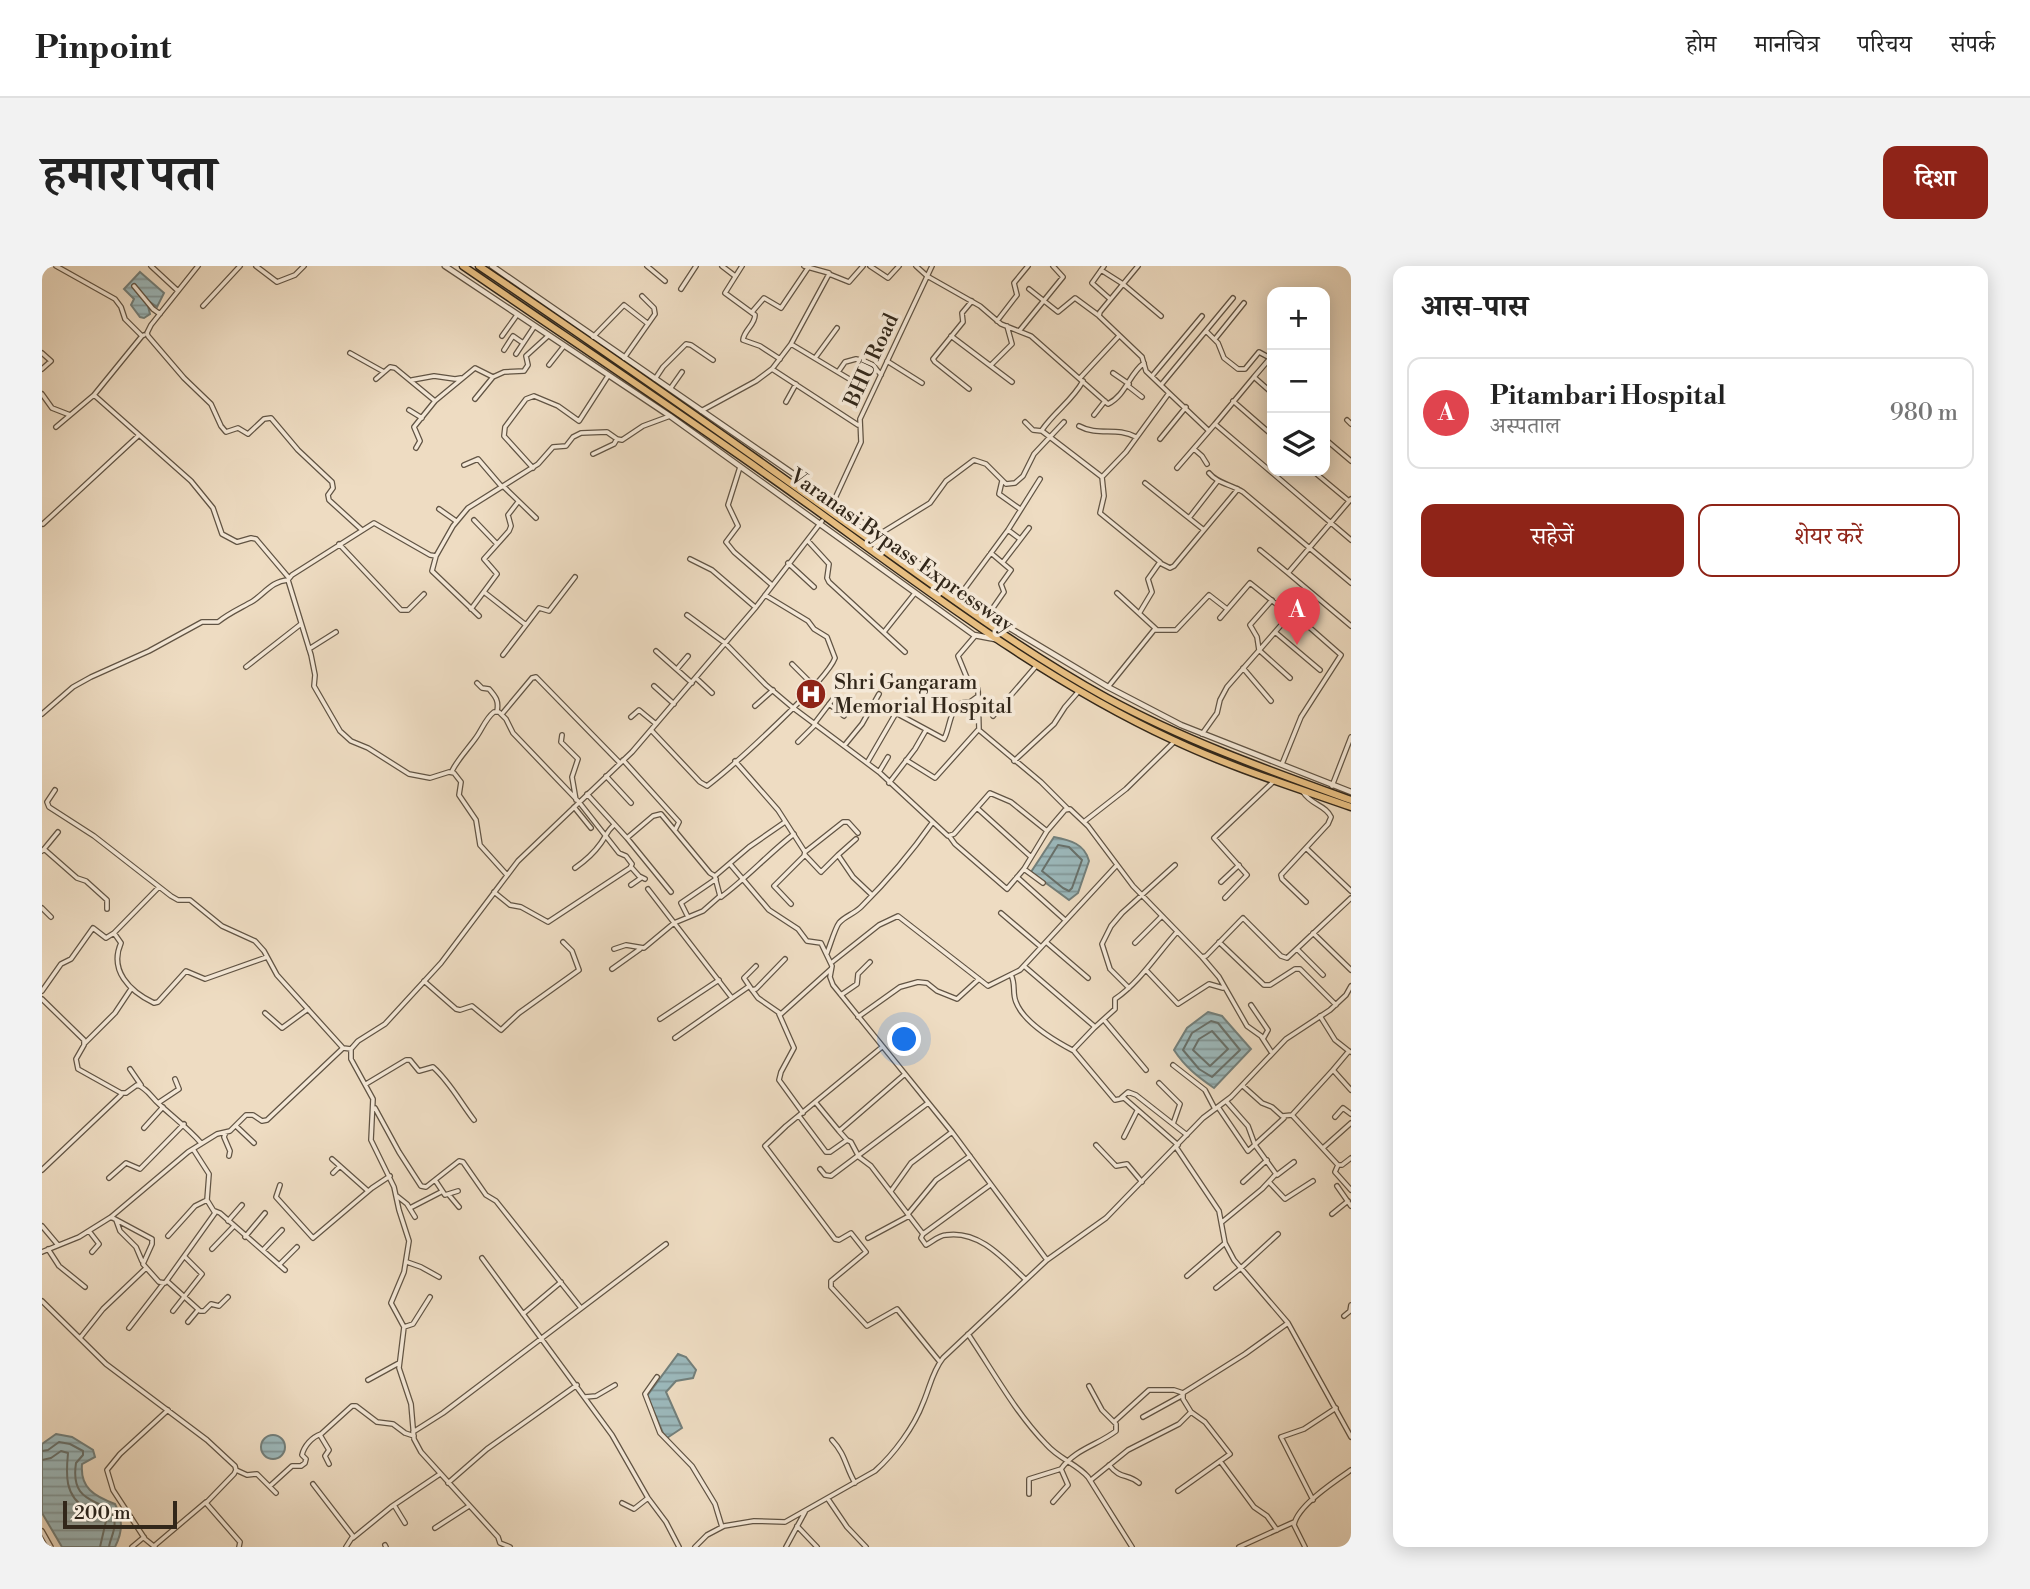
<!DOCTYPE html>
<html lang="hi">
<meta charset="utf-8">
<style>
:root{--surface:#fff;--page:#f2f2f2;--text:#222;--muted:#767676;--line:#e0e0e0;--accent:#8f2418}
body{margin:0;font-family:"Libre Bodoni","Noto Serif Devanagari",serif;background:var(--page);color:var(--text)}
.controls{position:absolute;right:21px;top:21px;display:grid;overflow:hidden;border-radius:14px;box-shadow:0 4px 18px #0003}
.controls button{width:63px;height:63px;display:grid;place-items:center;padding:0;border:0;border-bottom:2px solid var(--line);background:var(--surface);color:var(--text);font:35px sans-serif}
.scale{position:absolute;left:21px;bottom:18px;width:114px;box-sizing:border-box;padding-left:7px;border:4px solid #32271a;border-top:0;font-size:19px;line-height:24px;white-space:nowrap;color:#32271a;-webkit-text-stroke:5px #f4e8d7;paint-order:stroke}
.you{position:absolute;left:863px;top:774px;width:24px;height:24px;margin:-18px;border:5px solid #fff;border-radius:50%;background:#1a73e8;box-shadow:0 0 0 10px #1a73e833}
.badge{display:grid;place-items:center;width:46px;height:46px;border-radius:50%;background:var(--accent);color:#fff;font-size:23px;font-weight:700}
.pin{position:absolute;translate:-50% -58px;filter:drop-shadow(0 2px 4px #0008)}
.pin::after{content:'';position:absolute;top:37px;width:24px;height:21px;background:inherit;clip-path:polygon(0 0,100% 0,50% 100%)}
.list{margin:0;padding:0;list-style:none}
h2{display:flex;justify-content:space-between;align-items:center;height:91px;margin:0;padding:0 28px;font-size:30px}
h2 small{font-size:23px;font-weight:400;color:var(--muted)}
.list li{display:grid;grid-template-columns:46px 1fr auto;gap:21px;align-items:center;box-sizing:border-box;height:112px;margin:0 14px 14px;padding:0 14px;border:2px solid var(--line);border-radius:14px}
.list b{display:block;font-size:26px;white-space:nowrap}
.list p{margin:0;font-size:23px;white-space:nowrap;color:var(--muted)}
.list em{font-size:23px;font-style:normal;color:var(--muted)}
.actions{display:flex;gap:14px;padding:21px 28px}
.actions a{flex:1;padding:16px 0;border:2px solid var(--accent);border-radius:14px;text-align:center;font-size:24px;color:var(--accent)}
.actions .main{background:var(--accent);color:#fff}
.icon{flex:none;width:38px;height:38px;fill:none;stroke:currentColor;stroke-width:2;stroke-linecap:round;stroke-linejoin:round}
.map{position:relative;flex:none;width:1309px;height:1281px;overflow:hidden;border-radius:14px}
header{display:flex;align-items:center;gap:42px;box-sizing:border-box;height:98px;padding:0 35px;background:var(--surface);border-bottom:2px solid var(--line)}
header strong{font-size:33px}
nav{display:flex;gap:38px;margin-inline-start:auto;font-size:24px}
.intro{display:flex;align-items:center;justify-content:space-between;box-sizing:border-box;height:168px;padding:0 42px}
h1{margin:0;font-size:49px}
.button{padding:18px 32px;border-radius:14px;background:var(--accent);color:#fff;font-size:24px;font-weight:700}
main{display:flex;gap:42px;padding:0 42px}
aside{flex:1;background:var(--surface);border-radius:14px;box-shadow:0 4px 18px #0003}
.map>svg:first-child{display:block}
.water{fill:url(#water-rules);stroke:#727f7b;stroke-width:2}
.lines{fill:none;stroke-linecap:round;stroke-linejoin:round}
.shore{stroke:#67706b;stroke-width:2}
.minor-casing{stroke:#615444;stroke-width:6}
.tertiary-casing{stroke:#615444;stroke-width:7}
.trunk-casing{stroke:#32271a;stroke-width:9}
.minor{stroke:#f4e8d7;stroke-width:3.5}
.tertiary{stroke:#f4e8d7;stroke-width:4.5}
.trunk{stroke:#e7be81;stroke-width:6}
.labels{text-anchor:middle;stroke-width:7;stroke-linejoin:round;paint-order:stroke}
.street-label{font-size:21px;fill:#32271a;stroke:#f4e8d7}
.poi-label{font-size:21px;fill:#32271a;stroke:#f4e8d7;text-anchor:start}
</style>
<header>
<strong>Pinpoint</strong>
<nav><a>होम</a><a>मानचित्र</a><a>परिचय</a><a>संपर्क</a></nav>
</header>
<div class="intro"><h1>हमारा पता</h1><a class="button">दिशा</a></div>
<main>
<div class="map">
<svg width="1309" height="1281" viewBox="0 0 1309 1281">
<defs>
<pattern id="water-rules" width="6" height="5" patternUnits="userSpaceOnUse" patternTransform="scale(1.75)"><rect width="6" height="5" fill="#9cb9bc"/><path d="M0 2.5h6" fill="none" stroke="#809698"/></pattern>
</defs>
<rect width="100%" height="100%" fill="#eedcc2"/>
<filter id="stains"><feTurbulence type="fractalNoise" baseFrequency=".00286" numOctaves="4"/><feColorMatrix values="0 0 0 0 .2 0 0 0 0 .09 0 0 0 0 .02 0 0 0 .5 -.17"/></filter>
<radialGradient id="worn" r=".72"><stop offset=".6" stop-color="#630" stop-opacity="0"/><stop offset="1" stop-color="#630" stop-opacity=".3"/></radialGradient>
<path class="water" d="M98 6 122 27 115 41 108 36 106 40 108 48 102 52 98 51 89 39 92 33 82 23Z
M1012 571C1028 574 1043 578 1047 595L1036 627 1027 634 989 606Z
M1166 746 1180 750 1209 783 1172 822C1156 811 1143 801 1132 784L1145 762Z
M636 1088 644 1091 654 1104 651 1112 634 1115 624 1126 640 1162 625 1172 621 1167 605 1130Z
M14 1168 30 1171 51 1184 53 1191 40 1198C38 1222 52 1230 73 1238 81 1254 81 1265 73 1281H20L0 1247V1178Z
M219 1181a12 12 0 1 1 24 0a12 12 0 1 1-24 0Z"/>
<g class="lines">
<path class="shore" d="M1016 579 1027 581 1040 594 1030 622 1027 625 1021 622 1000 605Z
M1169 755 1176 757 1198 784 1170 811 1157 803 1141 784 1150 767Z
M1170 765 1186 783 1168 800 1151 784 1157 773Z
M0 1185 6 1184 17 1176 28 1178 41 1185V1189L34 1197C27 1243 66 1230 72 1253 75 1263 68 1272 67 1281
M0 1194 9 1192 19 1185 26 1187C24 1208 22 1230 45 1243 52 1247 59 1248 64 1255L58 1281"/>
<g class="minor-casing">
<path id="minor" d="M14 0 73 33 79 41 83 53 100 70 102 69
M109 0 136 25
M156 0 109 59 105 67 106 70 142 112 169 138 179 160 184 166 196 162 206 168 222 153 229 152 256 184 290 216 291 222 286 229 287 234 320 264
M214 0 235 16 253 9 262 0
M605 0 623 15
M680 0 693 10
M700 0 683 27 713 49C713 59 702 64 701 74L718 80 738 93
M762 0 787 7
M828 0 846 12 857 0
M874 0 885 10 938 40 959 58 989 70 1066 138C1084 129 1087 108 1102 97
M1062 0 1050 17 1068 33
M1059 4 1081 18 1119 50
M92 20 111 43 118 48
M639 23 654 0
M987 23 1016 46 1033 32 1056 49
M161 40 198 0
M710 46 722 32 739 42 766 2
M955 55 975 29 972 17 986 0
M978 64 1021 11 1011 0
M1164 65 1176 77 1182 92 1196 103H1203L1217 86 1228 92
M100 70 52 129 149 215 171 242 180 268 195 276 209 272 214 273 247 312
M460 70 475 49
M909 70 970 116
M551 71 582 39 605 57
M1173 73 1202 37
M749 78 787 8 807 16 821 0
M462 84 471 70 481 77
M0 87 9 95 0 103
M308 87 342 106
M474 88 492 61
M582 92 613 48 612 42 600 30
M773 92 795 62
M845 95 880 117
M507 99 522 80
M949 99 970 78 965 60
M730 103 816 159
M796 106 803 96 814 93 822 95 831 99 839 109
M1071 107 1087 118
M1110 110 1160 50
M1212 111 1230 90
M1038 112 1076 71
M334 113 348 101 353 102 393 135 433 102 451 111
M613 113 621 101 644 78 649 79 671 94
M370 114 392 110 413 113 419 112
M1119 119 1191 32
M1086 120 1100 131
M628 123 640 106
M927 123 893 96 891 93 921 56 920 47 930 35
M1127 127 1167 165
M1230 127 1212 111 1173 158 1309 274
M0 128 10 142 28 149
M433 133 451 111 462 106 482 105 486 99 484 90 506 70
M1191 135 1230 169
M744 136 754 118
M367 144 380 152
M659 145 714 115 730 103 749 78 814 117
M1052 149 1063 135
M1305 154 1309 158
M983 156 991 164 1000 165 1060 211 1084 186 1127 127 1104 105 1100 91 1057 50 1058 46 1096 0
M1037 160C1057 171 1074 160 1094 171
M14 161 52 129
M1000 164C1013 145 1030 135 1041 115
M1118 173 1144 141
M1283 173 1309 195
M374 182 378 175 372 161 393 135
M1152 183 1160 190 1165 198
M551 188 572 178 575 173
M422 199 436 193 460 221
M698 201 686 239 696 260 684 276 692 286 730 319
M491 202 462 170 463 161 484 133 492 130 516 140 537 155 566 110
M1135 202 1173 158
M1271 205 1307 235
M1167 207C1176 218 1189 218 1201 226L1309 317
M1060 211 1062 230 1058 247 1118 296 1106 313 1110 326 1098 346
M960 215 957 228 978 243
M1103 217 1162 264
M461 220 494 252
M1309 233 1246 307 1309 360
M789 241 819 176 818 153 890 0
M397 243 414 255
M1147 252 1175 216
M432 254 455 278
M1 258 96 170
M966 264 978 273
M836 269 888 237 904 215 932 194 944 198 964 218 973 217 981 210 992 188 1022 156
M766 275 787 298 785 312 787 316 863 386
M297 278 359 344H366L382 328
M1218 284 1246 307
M394 290 390 305 437 350
M648 293 670 304 713 341
M961 296 987 262
M746 297 772 321
M1118 297 1128 302 1132 300 1196 223
M442 326 484 359 461 389
M1075 327 1114 363
M918 329 966 264 998 213
M1230 334 1208 359 1215 371 1217 384 1248 412
M429 343 455 308 442 293 467 265 469 260 466 249 476 236
M645 349 683 377 724 419 750 441 837 506 906 570 912 568 948 527 969 536 1005 565 1023 544 1028 543 1046 560 1091 620 1160 691 1164 690 1201 652 1239 690 1245 692 1309 632
M946 349 962 326 959 318 969 304 949 287
M1178 352 1208 317 1248 349
M484 359 497 342 507 345 533 311
M842 366 873 327
M1233 366 1278 404
M933 370 916 390 925 412 936 423 937 464 999 516 1026 543
M267 383 294 366
M614 385 650 417
M750 398 771 419
M204 401 259 358
M1201 402 1229 435
M635 403 646 390
M654 412 670 427
M435 417 440 422 447 423C454 431 457 435 455 445
M612 420 632 438
M1066 421 1112 364H1134L1167 329 1185 343
M787 438 802 450
M713 440 731 424
M0 448 31 421 49 411 107 385 160 356H176C187 347 199 342 211 335 223 327 230 315 246 314
M460 448 490 412 494 411 578 497
M951 450 995 399
M589 451 597 444 614 458
M772 458 791 433
M609 464 658 516 665 520C689 502 784 416 793 392L785 371 772 363 766 355 723 329
M1160 468 1175 447 1178 434 1185 421 1268 326
M520 469 519 476 536 493 530 511 534 534
M756 476 773 459
M802 480 820 458 837 428
M581 494 637 556 633 564
M864 494 893 512 936 464
M693 495 736 544 763 586 762 590 732 620 749 638
M972 495 1012 458 1023 441 1037 425
M825 497 854 447 902 473C909 461 907 434 928 436L935 431
M1240 498 1259 451 1299 389 1250 346
M410 505C416 493 425 484 433 473 440 464 443 453 452 446H457L464 453 471 467 537 536 577 587 584 590 590 598 588 602 506 656 479 641 468 639 452 626
M837 506 846 491
M564 510 589 537
M847 517 873 483 884 464
M1290 520 1309 471
M13 524 5 536 7 541 52 570 129 630 136 634H148L180 660 213 675 222 685 235 709 301 782
M1261 526C1269 539 1284 539 1289 551L1286 558 1239 609 1240 613 1264 636
M545 528 585 572 611 550 619 548 668 607 673 610 707 581 743 556
M532 541 549 562
M935 542 988 590
M1043 555 1084 523 1133 475
M908 571 913 578 965 623 982 603 1005 565
M585 572 629 626
M1264 582 1309 625
M2 583 16 566
M0 585 2 583 35 612 44 615 65 634V643
M763 586 801 556H806L816 567
M763 589 779 606 796 589 811 611 830 629
M796 589 814 573
M688 598 727 644 756 663 765 675 779 677 790 700 788 711 791 719 910 866 1005 994
M589 601 597 610 603 613
M533 602C543 595 552 587 559 577 564 570 565 565 572 559
M982 603 1001 617
M465 609 438 579 434 554 417 529 419 516 412 507 407 506 388 512 367 508 326 482 309 475 298 465 272 420 273 409 269 389 246 314 250 309 332 257 388 289 394 290 411 260 426 242 496 198 511 181 524 180 531 171 539 167 565 166 575 173 580 174 601 160 628 150
M975 611 1023 654
M1179 616 1197 599
M589 619 599 612
M606 623 690 732
M679 631C705 612 726 588 752 568
M1183 632 1205 609 1172 572 1232 515
M0 642 9 651
M959 647 999 681
M646 651 639 637 674 613
M72 667 117 621
M1271 667 1309 704
M1004 676 1046 712
M1177 676 1222 719H1228L1253 703H1258L1294 739
M1093 677 1120 650
M572 683 584 679 602 682 632 657 661 645 678 630 673 611
M1255 683 1281 709
M785 687C788 680 793 662 797 657 803 650 812 648 819 641 845 615 869 587 890 557
M1160 691 1177 711 1205 760 1219 770 1230 787
M789 697 837 659 856 650 946 720 978 704 1075 599
M714 700 702 712 710 724 714 723 743 693
M982 700 1052 760V762L1031 784 1073 834 1082 832 1136 879
M570 703 598 683
M1104 704 1136 738 1167 718 1181 722
M969 709C974 718 970 727 974 736 982 757 1013 775 1032 785
M382 715 414 743 418 744 430 740 459 764 477 747 537 704 530 685 521 676
M1087 722 1068 703 1060 678 1069 660 1080 647 1133 599
M710 724 716 732 739 748 789 703
M0 725 19 698 29 693 51 662 64 672 72 667 79 677C67 704 87 725 112 737L116 736 144 705 163 713 225 691
M799 729 815 718 816 708 828 696
M0 733 42 774V779L34 793 36 803 79 827H84L95 819C105 822 109 831 117 838 131 851 146 862 159 877
M1209 739 1226 764 1221 773
M223 747 240 762 266 743
M737 748 752 782 739 806 737 814 761 847
M1278 750 1293 774 1308 786
M816 751 858 721 876 716 885 717 895 725 915 733 937 713
M618 753 677 714
M1062 754 1104 804
M1052 762 1073 743V733C1098 716 1115 688 1135 666
M633 772 706 721
M43 777 73 747 89 723
M840 781 744 860 723 880 793 973 797 974 809 967 824 986 789 1015V1021L825 1060 855 1043 898 1096
M1307 785 1291 804 1309 824
M1131 799 1163 824 1173 843
M88 803 99 819
M1117 817 1138 838 1131 858
M324 818 364 794H368L377 805 391 801C408 816 418 836 432 854
M1201 820 1220 837 1230 841 1240 850 1250 849 1296 899H1300L1309 892
M1079 832 1086 826 1094 829 1145 869
M116 837 137 823 133 813
M774 837 797 865
M1176 841 1206 885 1242 852
M333 842 357 886 379 920 384 921 417 895 421 896 444 929 454 935 539 1042
M1250 849 1291 804
M757 850 784 886H788L805 874 809 876 817 891 829 900 881 968 948 919
M1293 851 1301 842 1309 848
M194 860 212 877
M102 862 121 841
M184 866 182 871 188 885 187 890
M1082 871 1095 845
M805 874 797 865 863 808
M1054 879 1074 900 1085 898 1100 916
M1134 881 1177 945 1183 977 1192 994 1246 1057 1309 1171
M1281 882 1309 857
M290 893 326 925
M1296 899 1293 906 1309 924
M778 903 783 909 789 910 886 837
M0 904 79 829
M291 907 298 900
M1235 909 1252 896
M67 912 84 897 98 903 142 858
M393 914 403 929 416 925
M1201 916 1225 894
M1228 917 1243 933 1271 915
M238 919 234 931 271 972 330 922 348 910
M1295 920 1309 940
M849 925 869 897 910 866
M407 929 417 941
M355 930 365 938 373 951
M368 942 399 926
M173 945 178 947 243 1004
M866 948 894 914 928 890
M1290 948 1306 935
M69 951 110 973V978L101 998 117 1016 123 1017 173 947 165 934 167 908 151 883
M74 954 78 965 94 981 100 995
M186 955 200 939
M1180 956 1220 923 1234 908 1213 879 1206 860 1184 835
M0 960 16 979
M47 965 57 978 50 986
M881 968 879 972 884 979C890 976 897 969 904 969 937 964 961 992 983 1013
M126 970 153 940 165 934
M203 971 223 947
M826 972 867 950
M6 983 17 1000 43 1021
M170 983 192 960
M221 984 240 964
M0 986 37 971 69 951 146 886 175 868 188 865 204 849H211L220 855 225 854 301 782 309 783
M440 992 570 1169 606 1232 624 1256 637 1281
M365 996 379 1001 397 1011
M237 999 255 981
M1145 1010 1183 977
M125 1015 158 1045H162L169 1038 177 1040 186 1031
M1174 1022 1199 1002 1236 968
M0 1035 64 1098 165 1174 193 1200 194 1204 192 1208 164 1237 198 1276 197 1281
M131 1045 160 1008 143 991
M481 1048 519 1016
M1302 1050 1308 1045 1309 1039
M146 1056 156 1044
M362 1061 371 1058 388 1031
M87 1062 121 1018
M926 1068C951 1105 973 1146 1004 1178 1017 1193 1035 1198 1046 1211L1090 1281
M38 1072 61 1043 104 1002
M615 1111 603 1128 618 1167 650 1200 673 1238 680 1261
M326 1114 357 1097
M543 1131 554 1130 573 1119
M1101 1151 1141 1129
M1073 1155 1107 1124H1132L1141 1127
M371 1166 401 1147 624 978
M790 1174C804 1189 803 1200 813 1217
M1178 1195 1212 1241 1225 1250 1235 1264
M287 1198 283 1190 287 1184 278 1169 310 1140H314L335 1156 351 1158 363 1167 372 1170
M1067 1199C1079 1214 1085 1207 1097 1217
M194 1204 205 1209 215 1208 234 1227
M1049 1214 1086 1184 1137 1158 1149 1146 1141 1133V1127L1203 1088 1246 1057
M406 1217 445 1183 535 1119
M271 1218 311 1270 304 1281
M228 1220 250 1200H259L263 1197 264 1193 260 1189C262 1180 270 1171 279 1168
M1136 1225 1188 1188 1163 1156 1149 1146
M987 1228V1213L1019 1203C1033 1183 1056 1179 1074 1165V1158L1060 1144 1047 1120
M786 1233 805 1261 824 1281
M1271 1234 1239 1171 1262 1163 1294 1142
M1011 1236 1026 1219 1019 1203
M580 1237 592 1243 606 1232
M352 1239 363 1257
M755 1260 775 1281
M393 1262 427 1240
M0 1265 9 1281
M311 1272 349 1241 398 1208
M343 1279 344 1281
M112 1280 164 1236
M90 1281 102 1271
M113 1281 103 1273 71 1224 65 1204 78 1188 126 1144
M468 1281 458 1277 456 1271 379 1186 372 1173 369 1138 357 1102 362 1061 349 1037 362 1006 367 975 357 944 352 921 329 874 331 833 309 793V783L316 775 343 758 399 697 476 595 590 486 714 341 780 255
M653 1281 665 1269 682 1260 712 1255 743 1256 833 1205C852 1188 872 1161 881 1137 888 1121 890 1106 901 1092L1005 994 1064 952 1161 852 1189 831 1244 773 1288 744 1304 729 1309 720
M744 1281 763 1246
M1197 1281 1252 1256
M1263 1281 1252 1259C1255 1240 1293 1215 1309 1204"/>
</g>
<g class="tertiary-casing">
<path id="tertiary" d="M403 0 628 150 932 369 953 373
M450 0 792 236 946 349 1066 421 1139 459 1309 526"/>
</g>
<g class="trunk-casing">
<path id="trunk" d="M421 0C533 77 646 152 756 231 877 318 995 411 1131 474 1188 501 1249 520 1309 541
M437 0C557 81 675 164 793 249 882 312 969 379 1065 432 1142 474 1226 504 1309 534"/>
</g>
<use href="#minor" class="minor"/>
<use href="#tertiary" class="tertiary"/>
<use href="#trunk" class="trunk"/>
</g>
<defs>
<g id="hospital-disc" transform="scale(1.575)"><circle r="9.5" fill="#8f2418" stroke="#f4e8d7"/><path d="M-5-5h3v3.5h4V-5h3V5h-3V1.5h-4V5h-3Z" fill="#fff"/></g>
</defs>
<g fill-rule="evenodd">
<use href="#hospital-disc" x="769" y="428"/>
</g>
<g class="labels">
<g class="street-label">
<text transform="translate(829 94) rotate(-65)" y="7">BHU Road</text>
<text transform="translate(860 284) rotate(35)" y="7">Varanasi Bypass Expressway</text>
</g>
<g class="poi-label">
<text x="792" y="423">Shri Gangaram<tspan x="792" dy="24">Memorial Hospital</tspan></text>
</g>
</g>
<rect width="100%" height="100%" filter="url(#stains)"/>
<rect width="100%" height="100%" fill="url(#worn)"/>
</svg>
<div class="controls">
<button>+</button>
<button>−</button>
<button><svg class="icon" aria-label="layers" viewBox="0 0 24 24"><path d="M12 4l9 5-9 5-9-5zM3 14l9 5 9-5"/></svg></button>
</div>
<div class="scale">200 m</div>
<div class="you"></div>
<div class="pin badge" style="left:1255px;top:379px;background:#e0444e">A</div>
</div>
<aside>
<h2>आस-पास<small></small></h2>
<ul class="list">
<li><span class="badge" style="background:#e0444e">A</span><div><b>Pitambari Hospital</b><p>अस्पताल</p></div><em>980 m</em></li>
</ul>
<div class="actions"><a class="main">सहेजें</a><a>शेयर करें</a></div>
</aside>
</main>
